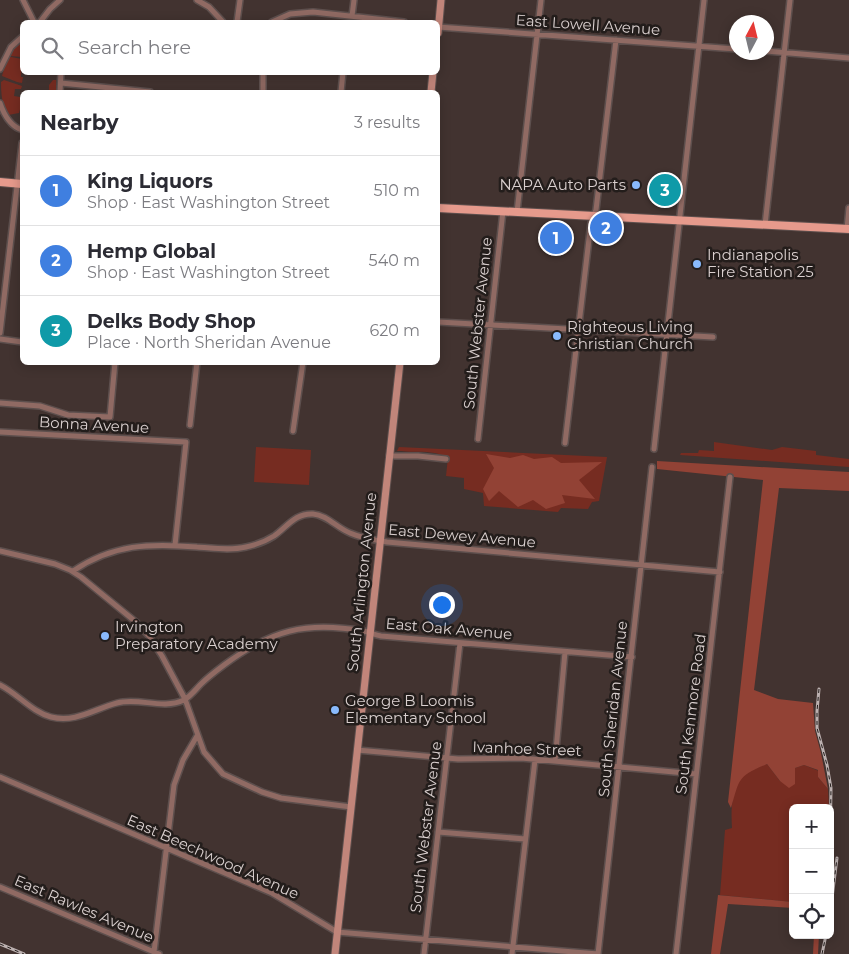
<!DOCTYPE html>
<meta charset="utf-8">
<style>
:root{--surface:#fff;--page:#f7f7f7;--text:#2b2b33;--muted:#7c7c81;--line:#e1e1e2;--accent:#ea580c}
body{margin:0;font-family:Montserrat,sans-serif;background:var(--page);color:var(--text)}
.controls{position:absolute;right:15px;bottom:15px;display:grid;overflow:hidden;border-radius:8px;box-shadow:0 2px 12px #0003}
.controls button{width:45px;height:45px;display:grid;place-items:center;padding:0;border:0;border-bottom:1px solid var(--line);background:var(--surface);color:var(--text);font:25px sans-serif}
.compass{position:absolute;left:729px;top:15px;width:45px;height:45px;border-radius:50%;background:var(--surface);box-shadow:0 2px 12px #0003;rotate:7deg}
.you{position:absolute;left:441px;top:604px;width:18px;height:18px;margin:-12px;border:4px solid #fff;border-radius:50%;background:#1a73e8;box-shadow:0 0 0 8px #1a73e833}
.badge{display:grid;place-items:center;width:32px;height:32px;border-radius:50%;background:var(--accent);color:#fff;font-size:16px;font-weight:700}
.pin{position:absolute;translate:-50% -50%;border:2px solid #fff;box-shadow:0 1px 5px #0006}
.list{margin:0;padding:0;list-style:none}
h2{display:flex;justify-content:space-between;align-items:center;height:65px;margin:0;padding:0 20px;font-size:21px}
h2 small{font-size:16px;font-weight:400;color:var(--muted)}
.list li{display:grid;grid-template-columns:32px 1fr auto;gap:15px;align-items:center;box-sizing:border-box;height:70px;padding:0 20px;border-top:1px solid var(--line)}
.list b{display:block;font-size:19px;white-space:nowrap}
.list p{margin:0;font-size:16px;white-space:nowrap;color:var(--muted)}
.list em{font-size:16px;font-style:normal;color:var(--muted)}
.icon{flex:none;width:28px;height:28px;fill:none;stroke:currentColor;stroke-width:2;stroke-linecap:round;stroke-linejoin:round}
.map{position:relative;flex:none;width:849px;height:954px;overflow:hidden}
.search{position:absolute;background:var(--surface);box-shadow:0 2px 12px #0003;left:20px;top:20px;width:420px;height:55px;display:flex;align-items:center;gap:12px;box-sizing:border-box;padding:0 18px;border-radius:8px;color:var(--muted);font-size:19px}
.panel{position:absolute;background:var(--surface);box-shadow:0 2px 12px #0003;left:20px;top:90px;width:420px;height:275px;border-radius:8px}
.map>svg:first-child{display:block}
.green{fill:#762c21}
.forest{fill:#924235}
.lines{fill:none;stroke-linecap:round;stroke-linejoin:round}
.minor-casing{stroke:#5d4f4d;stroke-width:8}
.secondary-casing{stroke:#5d4f4d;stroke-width:9}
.primary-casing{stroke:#5d4f4d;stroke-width:10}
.minor{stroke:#906a63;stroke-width:5}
.secondary{stroke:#c1857a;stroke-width:7}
.primary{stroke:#e69a8c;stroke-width:8}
.rail-casing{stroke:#bcb1b0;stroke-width:3}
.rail{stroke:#231d1b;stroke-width:1;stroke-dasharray:4;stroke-linecap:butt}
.poi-dot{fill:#89bafc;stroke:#231d1b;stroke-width:2}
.labels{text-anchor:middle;stroke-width:5;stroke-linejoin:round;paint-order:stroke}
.street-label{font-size:15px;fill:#dad0cf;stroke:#231d1b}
.poi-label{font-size:15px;fill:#dad0cf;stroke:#231d1b;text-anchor:start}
</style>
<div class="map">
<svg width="849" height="954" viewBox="0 0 849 954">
<rect width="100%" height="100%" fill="#423330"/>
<path class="green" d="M22 40V57L10 56V54L16 45Z
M11 57 22 59 21 77H23L22 83 17 82 2 76 7 58Z
M4 80 22 86 21 89H15L14 96 20 97V102H22L19 113 8 115C2 105 1 94 1 82Z
M53 80H56V92H49V85Z
M714 442 772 450 782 447 816 451V455L849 459V467L680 455 681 453H698L699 450 714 451Z
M256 447 311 450 309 485 254 482Z
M399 447 607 457 599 501 592 502 588 509 561 508 558 512 484 506 483 493 464 489V478L446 476 448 457C429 449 416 453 397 451Z
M767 764 780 781 795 784V768L804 765 819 771 818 777 828 789 829 808H793V902L720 895 725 830 732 828C731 813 731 795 739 780 744 772 758 767 767 764Z"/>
<path class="forest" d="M486 454 510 458 523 455 534 459 552 457 561 463 602 462 579 480 595 499 562 495 565 503 546 509 533 500 518 507 499 491 489 501 483 489 494 468Z
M657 461 849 472V491L779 488 754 690 778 699 813 703 815 731 821 753 828 789 818 777V770L804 765 795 768V784L789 788 780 781 767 764C737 777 740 778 731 808L728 802 763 480 657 469Z
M718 895 793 902V908L728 904 720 954H711Z
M814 935H819L818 954H813Z"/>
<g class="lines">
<g class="minor-casing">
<path id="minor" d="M23 0 34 22
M197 0 209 7 223 22
M352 16 354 0
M40 22 50 9 60 0
M237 22 240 0
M272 22 290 14 313 12 404 22
M438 27 736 49
M766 51 849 58
M0 69 11 47 22 37
M61 83 150 92
M60 92 61 72
M263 92V72
M341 92 343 72
M0 103C4 115 10 126 22 130
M517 212 541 0
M765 225 790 0
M847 229 849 208
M438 322 713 337
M0 333 22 143
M0 339 22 342
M0 403 40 406 68 415 110 417 115 362
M190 425 197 362
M293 431 303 362
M0 432 186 442 175 545
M478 439 503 211
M565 443 591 222 596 210 616 40
M654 449 704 0
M389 456H418L446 459
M0 551 55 564 70 570 81 577 136 622 149 636 162 656 185 699 204 752 223 774 262 792 281 798 351 807
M73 571C113 544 150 543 197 547 213 548 230 551 246 547 256 545 266 541 274 536 287 527 295 513 313 514 327 515 337 528 350 533 361 538 374 540 387 542L720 572
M0 685C18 694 32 712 51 717 76 723 94 709 117 703 139 697 162 710 184 700 191 696 196 689 201 684 208 677 216 671 224 665 271 630 306 621 363 631 369 632 375 635 381 636L632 657
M357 750 458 759 521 758 696 774
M555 761 565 652
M0 777 272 893 337 932 598 954
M438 832 525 839
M0 887 159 954
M154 952 174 785 183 760 197 736
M424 954 460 643
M512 954 535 760
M598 954 652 467
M676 954 730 477"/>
</g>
<g class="secondary-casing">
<path id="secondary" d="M438 33 441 0
M431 92 433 72
M335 954 400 362"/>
</g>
<g class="primary-casing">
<path id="primary" d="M0 182 22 184
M438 208 849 229"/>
</g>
<use href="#minor" class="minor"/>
<use href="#secondary" class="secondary"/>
<use href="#primary" class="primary"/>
<g class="rail-casing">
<path id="rail" d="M819 689 817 711V728L827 765 831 788 830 851
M830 914 837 858
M0 944 24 954
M822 954 826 935"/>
</g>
<use href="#rail" class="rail"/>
</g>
<g class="poi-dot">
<circle cx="636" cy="185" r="5"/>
<circle cx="697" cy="264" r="5"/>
<circle cx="557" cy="336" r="5"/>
<circle cx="105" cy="636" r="5"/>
<circle cx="335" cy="710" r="5"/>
</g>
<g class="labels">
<g class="street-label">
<text transform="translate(588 25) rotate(4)" y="5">East Lowell Avenue</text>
<text transform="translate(478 323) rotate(-84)" y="5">South Webster Avenue</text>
<text transform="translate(94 425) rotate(3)" y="5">Bonna Avenue</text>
<text transform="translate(462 536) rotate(5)" y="5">East Dewey Avenue</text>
<text transform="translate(362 582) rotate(-84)" y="5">South Arlington Avenue</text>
<text transform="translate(449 629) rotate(5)" y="5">East Oak Avenue</text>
<text transform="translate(613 709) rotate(-84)" y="5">South Sheridan Avenue</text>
<text transform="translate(691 714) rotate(-83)" y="5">South Kenmore Road</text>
<text transform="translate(527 749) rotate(2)" y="5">Ivanhoe Street</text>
<text transform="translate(426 827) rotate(-83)" y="5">South Webster Avenue</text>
<text transform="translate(213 857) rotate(24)" y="5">East Beechwood Avenue</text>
<text transform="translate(84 909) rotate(23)" y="5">East Rawles Avenue</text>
</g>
<g class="poi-label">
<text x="626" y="190" text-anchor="end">NAPA Auto Parts</text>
<text x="707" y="260">Indianapolis<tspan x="707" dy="17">Fire Station 25</tspan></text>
<text x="567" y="332">Righteous Living<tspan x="567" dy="17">Christian Church</tspan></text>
<text x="115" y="632">Irvington<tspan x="115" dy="17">Preparatory Academy</tspan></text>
<text x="345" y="706">George B Loomis<tspan x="345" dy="17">Elementary School</tspan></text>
</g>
</g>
</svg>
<div class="controls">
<button>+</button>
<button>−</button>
<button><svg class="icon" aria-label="locate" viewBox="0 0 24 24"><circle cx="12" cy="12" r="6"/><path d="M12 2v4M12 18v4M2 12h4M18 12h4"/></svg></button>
</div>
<svg class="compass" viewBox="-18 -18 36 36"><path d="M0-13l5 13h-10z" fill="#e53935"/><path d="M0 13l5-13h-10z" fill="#7c7c81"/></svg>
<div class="you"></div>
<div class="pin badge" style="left:556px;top:238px;background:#3f7fe0">1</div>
<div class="pin badge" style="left:606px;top:228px;background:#3f7fe0">2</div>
<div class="pin badge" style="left:665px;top:190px;background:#0f9aa8">3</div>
<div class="search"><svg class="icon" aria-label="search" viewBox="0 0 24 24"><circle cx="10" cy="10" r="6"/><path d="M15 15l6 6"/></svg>Search here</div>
<section class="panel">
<h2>Nearby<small>3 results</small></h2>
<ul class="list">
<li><span class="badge" style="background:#3f7fe0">1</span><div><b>King Liquors</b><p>Shop · East Washington Street</p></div><em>510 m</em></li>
<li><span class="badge" style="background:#3f7fe0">2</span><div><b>Hemp Global</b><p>Shop · East Washington Street</p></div><em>540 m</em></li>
<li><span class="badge" style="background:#0f9aa8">3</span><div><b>Delks Body Shop</b><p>Place · North Sheridan Avenue</p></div><em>620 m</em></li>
</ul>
</section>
</div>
